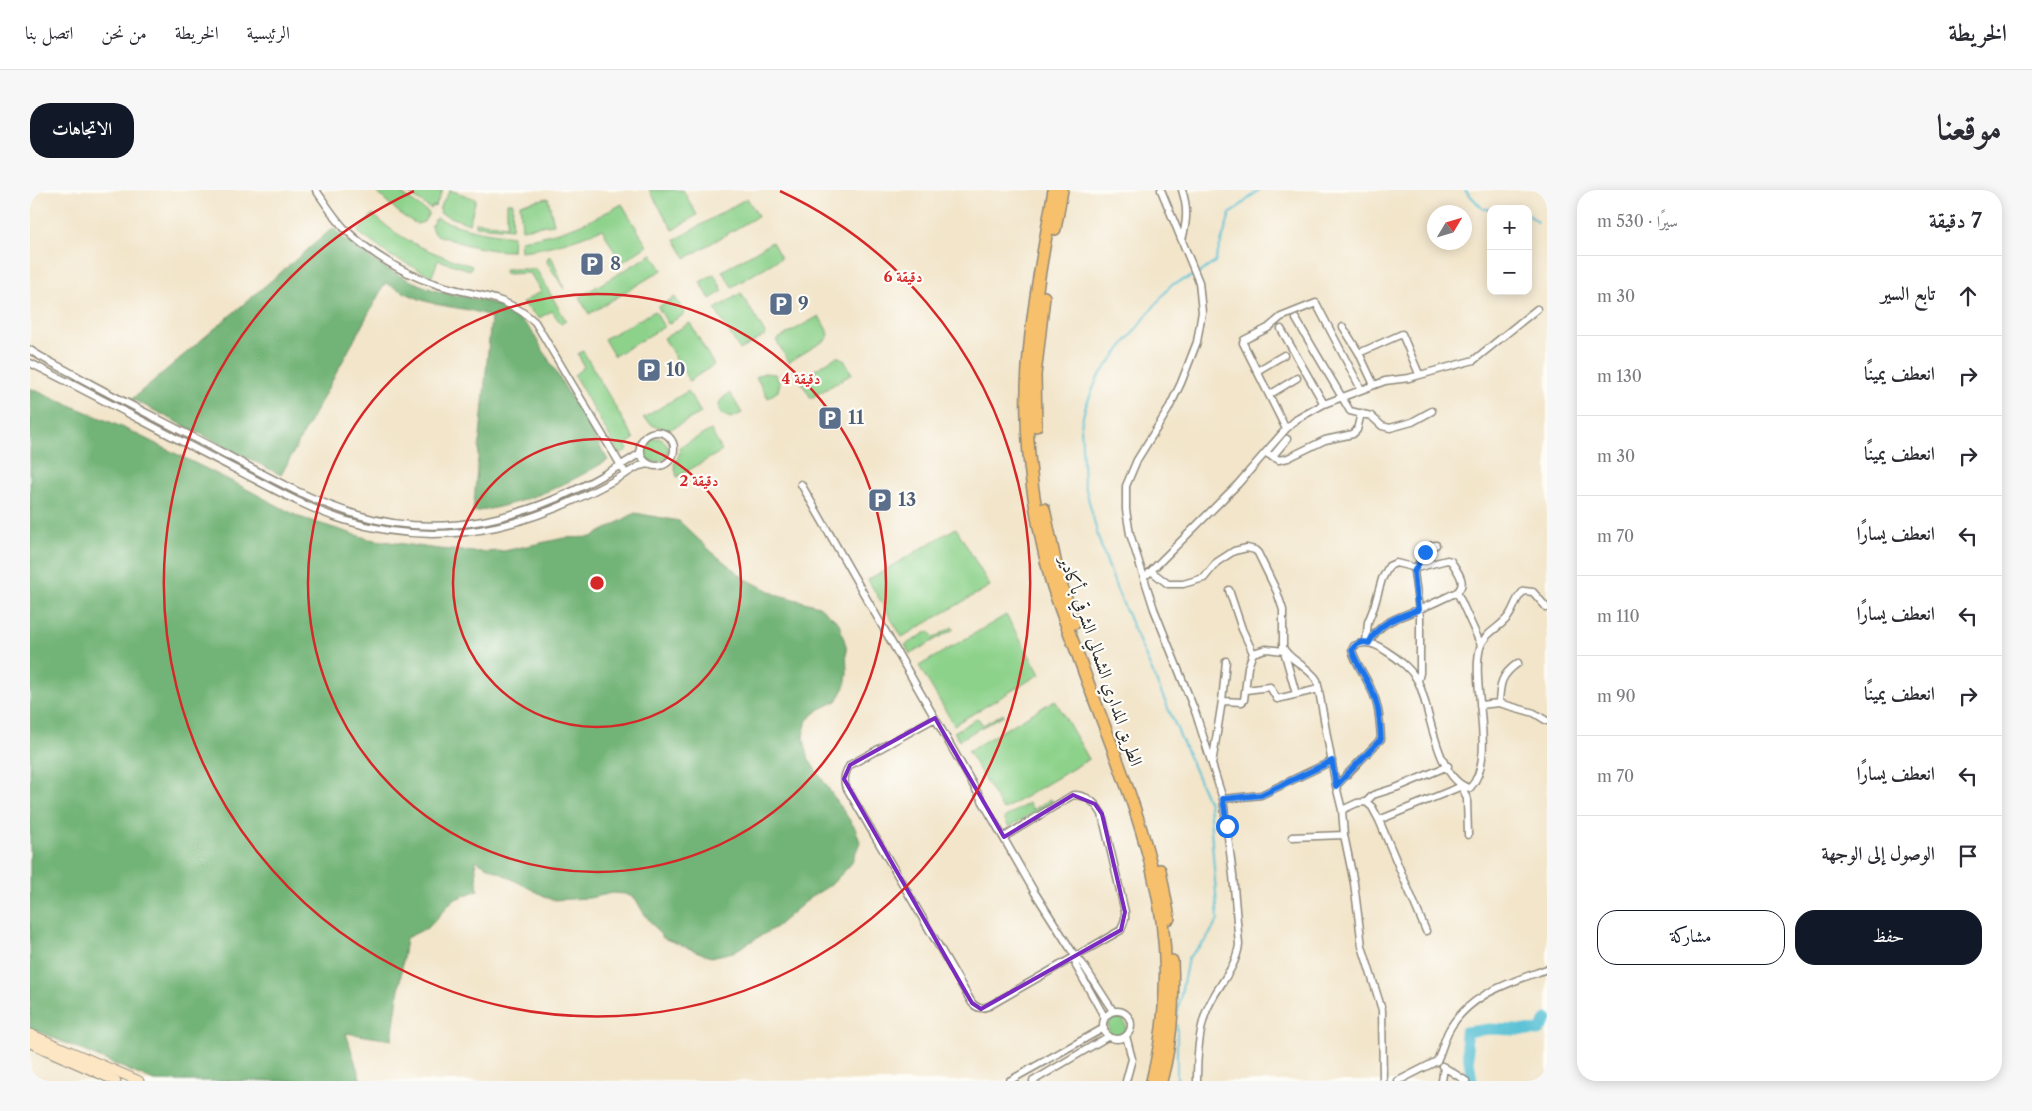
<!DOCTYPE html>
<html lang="ar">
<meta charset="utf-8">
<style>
:root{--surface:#fff;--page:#f7f7f7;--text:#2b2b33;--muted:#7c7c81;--line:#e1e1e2;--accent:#111827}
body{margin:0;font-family:"Libre Caslon Text",Amiri,serif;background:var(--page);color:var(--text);direction:rtl}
.controls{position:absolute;right:15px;top:15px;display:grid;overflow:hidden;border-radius:10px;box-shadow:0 2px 12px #0003}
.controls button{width:45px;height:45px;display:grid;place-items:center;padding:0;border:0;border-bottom:1px solid var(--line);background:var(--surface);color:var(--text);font:25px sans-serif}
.compass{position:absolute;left:1397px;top:15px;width:45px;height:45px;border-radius:50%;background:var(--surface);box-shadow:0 2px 12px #0003;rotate:52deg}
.stop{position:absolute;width:15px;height:15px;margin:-11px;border:4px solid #1a73e8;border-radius:50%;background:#fff}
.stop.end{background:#1a73e8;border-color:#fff;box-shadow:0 1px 5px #0008}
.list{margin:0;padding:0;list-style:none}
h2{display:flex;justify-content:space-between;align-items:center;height:65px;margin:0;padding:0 20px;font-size:21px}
h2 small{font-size:16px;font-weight:400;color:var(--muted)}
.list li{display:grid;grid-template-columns:32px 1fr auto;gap:15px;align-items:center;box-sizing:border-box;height:80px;padding:0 20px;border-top:1px solid var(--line)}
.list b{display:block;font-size:19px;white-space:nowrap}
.list em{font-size:16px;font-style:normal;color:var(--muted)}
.actions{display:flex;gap:10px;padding:15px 20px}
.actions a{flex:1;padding:11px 0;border:1px solid var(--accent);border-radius:20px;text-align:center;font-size:18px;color:var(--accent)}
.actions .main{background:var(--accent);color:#fff}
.icon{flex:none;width:28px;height:28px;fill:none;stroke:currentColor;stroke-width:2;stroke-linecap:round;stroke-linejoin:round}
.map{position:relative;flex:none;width:1517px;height:891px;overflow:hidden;direction:ltr;border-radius:20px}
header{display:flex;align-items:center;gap:30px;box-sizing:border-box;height:70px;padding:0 25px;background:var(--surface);border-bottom:1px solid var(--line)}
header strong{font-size:24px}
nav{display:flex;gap:28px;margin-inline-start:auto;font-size:18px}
.intro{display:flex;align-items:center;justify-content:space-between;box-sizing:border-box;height:120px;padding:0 30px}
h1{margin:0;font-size:35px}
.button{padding:12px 22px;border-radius:20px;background:var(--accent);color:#fff;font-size:18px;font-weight:700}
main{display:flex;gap:30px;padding:0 30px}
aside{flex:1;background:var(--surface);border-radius:20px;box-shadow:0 2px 12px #0003}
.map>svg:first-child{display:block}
.green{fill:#8dd28b;stroke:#5c7e5b}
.forest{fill:#72b477;stroke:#4e7051}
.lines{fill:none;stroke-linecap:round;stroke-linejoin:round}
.stream{stroke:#57c0d4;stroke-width:2}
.river{stroke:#57c0d4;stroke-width:11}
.street-casing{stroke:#8e887a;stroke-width:9}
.secondary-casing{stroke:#8e887a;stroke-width:11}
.highway-casing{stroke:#8e887a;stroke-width:14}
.street{stroke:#fff;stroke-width:6}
.secondary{stroke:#fce6c4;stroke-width:9}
.highway{stroke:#f7c06c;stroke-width:11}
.route{stroke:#1a73e8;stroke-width:6}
.marked{fill:none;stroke:#7b2cbf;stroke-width:4;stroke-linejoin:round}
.ring{fill:none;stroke:#d62828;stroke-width:2.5}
.labels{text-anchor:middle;stroke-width:4.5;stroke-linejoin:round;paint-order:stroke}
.service-label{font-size:18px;font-weight:bold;fill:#4e5e75;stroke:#fdfcf7;text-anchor:start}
.street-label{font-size:18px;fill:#2b2b2b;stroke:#fdfcf7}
.centre{fill:#d62828;stroke:#fdfcf7;stroke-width:2.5}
.ring-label{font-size:15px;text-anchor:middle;font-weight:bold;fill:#d62828;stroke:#fdfcf7;stroke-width:4.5;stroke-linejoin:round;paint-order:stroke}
</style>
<header>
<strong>الخريطة</strong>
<nav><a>الرئيسية</a><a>الخريطة</a><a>من نحن</a><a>اتصل بنا</a></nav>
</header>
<div class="intro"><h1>موقعنا</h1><a class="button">الاتجاهات</a></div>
<main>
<aside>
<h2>7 دقيقة<small>سيرًا · 530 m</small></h2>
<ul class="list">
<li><svg class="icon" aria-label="ahead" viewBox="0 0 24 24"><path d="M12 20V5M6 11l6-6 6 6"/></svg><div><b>تابع السير</b></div><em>30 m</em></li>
<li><svg class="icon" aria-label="right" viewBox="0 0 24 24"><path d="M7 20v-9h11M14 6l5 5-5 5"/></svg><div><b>انعطف يمينًا</b></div><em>130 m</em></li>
<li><svg class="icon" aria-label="right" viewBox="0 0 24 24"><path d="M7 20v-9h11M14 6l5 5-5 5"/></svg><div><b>انعطف يمينًا</b></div><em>30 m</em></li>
<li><svg class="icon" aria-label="left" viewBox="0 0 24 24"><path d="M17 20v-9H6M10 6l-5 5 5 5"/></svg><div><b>انعطف يسارًا</b></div><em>70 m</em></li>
<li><svg class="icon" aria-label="left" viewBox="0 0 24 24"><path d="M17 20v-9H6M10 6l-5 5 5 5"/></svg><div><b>انعطف يسارًا</b></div><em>110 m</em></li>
<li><svg class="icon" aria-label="right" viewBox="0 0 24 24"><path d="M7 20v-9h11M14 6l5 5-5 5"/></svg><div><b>انعطف يمينًا</b></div><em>90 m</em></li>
<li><svg class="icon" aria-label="left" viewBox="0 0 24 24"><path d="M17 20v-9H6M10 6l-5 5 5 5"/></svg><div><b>انعطف يسارًا</b></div><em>70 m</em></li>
<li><svg class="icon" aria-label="arrive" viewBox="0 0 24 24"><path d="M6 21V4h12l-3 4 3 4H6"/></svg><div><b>الوصول إلى الوجهة</b></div></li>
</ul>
<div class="actions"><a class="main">حفظ</a><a>مشاركة</a></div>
</aside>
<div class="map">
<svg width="1517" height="891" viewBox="0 0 1517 891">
<rect width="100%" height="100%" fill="#fdfcf7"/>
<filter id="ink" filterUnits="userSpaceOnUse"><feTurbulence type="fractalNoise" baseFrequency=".02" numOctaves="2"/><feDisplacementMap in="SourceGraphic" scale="10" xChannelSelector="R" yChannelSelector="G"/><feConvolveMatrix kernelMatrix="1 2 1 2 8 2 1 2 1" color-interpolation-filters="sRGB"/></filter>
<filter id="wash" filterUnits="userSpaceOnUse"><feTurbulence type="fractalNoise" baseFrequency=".0096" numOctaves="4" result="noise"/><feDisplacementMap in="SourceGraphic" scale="20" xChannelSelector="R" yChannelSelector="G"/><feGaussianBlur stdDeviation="1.12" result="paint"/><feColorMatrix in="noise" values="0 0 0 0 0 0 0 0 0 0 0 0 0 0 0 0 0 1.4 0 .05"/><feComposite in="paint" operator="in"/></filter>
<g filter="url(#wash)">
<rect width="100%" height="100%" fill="#f2e5ca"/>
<path class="green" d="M344 0H366L399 23 394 32 387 34 373 26Z
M374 0H413L405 17 403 16 401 19Z
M420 0 446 9 439 34 410 23 411 20 409 19Z
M619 0H653L667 25 643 40Z
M518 8 524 34 492 39 490 14Z
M717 8 728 26 656 68 645 50Z
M477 13H483L482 39 446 36V32L477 36Z
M592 14 617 56 591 73 572 39C546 50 520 58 491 61L490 50C529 45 558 33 592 14Z
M343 24C370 51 406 65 442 76L440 80 408 70 402 86 359 65 328 42Z
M406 28C431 38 455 43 483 46L482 61C455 61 432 54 407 45L403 42 401 36Z
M742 52 751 68 702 97 692 81Z
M622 64 632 80 559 124 549 107Z
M518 67H521L523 70 534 99 517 72Z
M475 79H506L536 131 531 134 522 121 509 128 492 113 511 101 500 83 475 84Z
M684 84 693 101 680 109 670 92Z
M711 103 736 145 710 160 685 119Z
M645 107 655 124 638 134 628 117Z
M625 121 634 137 584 166 574 149Z
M789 126 799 144 797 149 759 172 746 150Z
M660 133 684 175 659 191 634 148Z
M553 161 604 249 595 255 598 259 592 263H589L544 185 554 177 548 164Z
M806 167H809L814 170 822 184 781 208 769 189Z
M734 183 745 184 750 193 748 201 738 208 726 187Z
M658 201 671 223 639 240 624 236 613 228Z
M700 203 712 223 701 228 691 224C685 213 692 208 700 203Z
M681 240 692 261 647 287 644 274 649 265 650 257Z
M614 260a12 12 0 1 1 24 0a12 12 0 1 1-24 0Z
M926 338 960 396 872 447 838 390Z
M976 425 1010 484 924 535 889 476Z
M922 437 924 439 880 464 875 455 899 441 904 448Z
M1025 510 1059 569 973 620 938 561Z
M973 523 974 525 929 550 924 542 948 528 953 535Z
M1021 609 1023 612 979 637 974 628 999 613 1003 620Z
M1078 837a9 9 0 1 1 18 0a9 9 0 1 1-18 0Z"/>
<path class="forest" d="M303 38C332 66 366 87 404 100 431 109 460 107 484 124 490 128 495 134 501 140L578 270C533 297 494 314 443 322L461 128C449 119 418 118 402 113 386 109 370 100 355 93L251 285 102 209Z
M0 198 94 238 209 295 269 327 339 349 409 359 444 362 474 361 534 348 562 347 605 323 649 331 682 362 714 388 745 404 789 416 809 433 816 456 817 484 815 497 807 511 790 519 777 530 773 546 779 570 825 638 830 652 821 674 802 694 781 707 746 737 703 762 681 767 633 748 613 722 605 708 595 704 583 703 559 708 522 710 445 670 448 700 423 710 399 737 376 748 362 850 316 843 331 891H124L0 838Z"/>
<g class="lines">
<path class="stream" d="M1435 0 1453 19H1461
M1466 19H1470
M1498 24 1507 32
M1147 825 1158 768 1176 750 1188 730 1179 613 1087 400 1069 350 1054 292 1051 236 1055 218 1068 187 1141 95 1168 84 1185 72 1200 24 1229 0
M1147 835V891"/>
<path class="river" d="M1442 891 1435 842 1460 839 1509 841 1517 829"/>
</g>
</g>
<g filter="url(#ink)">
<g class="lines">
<g class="street-casing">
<path id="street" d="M286 0C295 13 305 29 316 40 340 63 372 83 403 93 442 107 472 102 505 132L596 284
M1131 0 1169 92 1172 122 1167 152 1151 193 1138 220 1107 270 1096 296V320L1100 344 1124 419 1166 524 1193 609 1203 685 1209 755C1205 783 1183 799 1175 825 1168 846 1167 869 1167 891
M1152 50C1157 31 1158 18 1152 0
M1266 129 1320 221 1341 226 1352 236 1360 238 1382 232 1402 221
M1313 137 1329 163 1344 195
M1251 139 1294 214
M0 160C13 169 29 176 43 184 80 205 119 224 157 244 213 272 268 307 328 325 413 351 501 327 575 284 587 277 600 271 611 262
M1329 163 1372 144 1389 184
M0 173C69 207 136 244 205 279 240 297 276 318 314 330 421 364 516 332 609 276L619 274
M1227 181 1254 165
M1239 205 1267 188
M1256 239 1213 153 1214 150 1238 138 1251 127 1286 113 1331 199
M610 259a17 17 0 1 1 34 0a17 17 0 1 1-34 0Z
M1236 263 1249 270 1258 268 1295 250 1323 244 1327 240 1331 223
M1242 267 1257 249
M771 294 1005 703 1045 766 1052 773 1083 821
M1121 381 1138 394H1153L1174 388 1187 372 1204 361 1217 358 1225 360 1228 363 1247 402 1253 420V457C1257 469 1278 476 1287 490L1306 596 1312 620 1327 613 1336 612 1343 605 1368 597 1418 576
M1118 384 1208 294 1256 239 1267 229 1294 214 1355 191 1379 188 1444 170 1507 119
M1199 400 1212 439 1223 463 1236 459 1254 461 1266 504
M1427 402 1451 455
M1336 452 1338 432 1344 417 1352 389 1359 376 1366 373 1386 378 1417 370 1421 371C1427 381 1438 393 1427 402 1414 408 1401 415 1387 420 1367 428 1349 432 1339 453
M1388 491 1390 483V427L1384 382 1395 362 1400 356 1406 355
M1216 500 1240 497 1247 509 1289 499
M1192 511 1196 471
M1469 513C1470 493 1471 485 1488 473
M1450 515 1469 513 1504 523 1517 531
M905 528 820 575C815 582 814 587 815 595L942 813C948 819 951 819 959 816L1091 740 1095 729V722L1072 624C1065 612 1057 605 1043 605L974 647
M1182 574 1192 511 1212 512 1214 510 1218 477 1223 463
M1306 596 1351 549C1350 532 1349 514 1341 499 1335 485 1326 474 1322 460L1324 456C1336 450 1346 454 1356 461 1368 468 1385 482 1390 496 1400 521 1408 592 1440 598 1468 568 1440 495 1450 458 1454 442 1473 437 1480 424 1485 416 1486 407 1494 401L1503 402 1517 418
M1193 609 1231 605 1302 571
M1336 612 1342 617 1349 630 1396 741
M1349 630 1432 596 1437 609 1438 645
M1314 645 1324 693 1332 756 1352 820 1353 891
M1262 647 1314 645 1312 620
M1045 766 1046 776 1075 828
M1073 835a14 14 0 1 1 28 0a14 14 0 1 1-28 0Z
M1414 877 1436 891
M979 891 1074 838
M1003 891 1079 846
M1096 891 1102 869 1096 846
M1368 891 1407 871C1411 862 1414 851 1418 842 1438 804 1479 793 1517 779
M1412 891 1414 877 1412 876"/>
</g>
<g class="secondary-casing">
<path id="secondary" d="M0 844 109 891
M0 853 86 891"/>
</g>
<g class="highway-casing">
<path id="highway" d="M1024 0C1014 59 1002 118 998 177 993 247 1003 319 1020 387 1029 419 1043 450 1054 482 1084 563 1120 645 1132 731 1139 784 1135 839 1122 891
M1025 39 1032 0
M1006 236 1005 185 1014 107
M1014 319 1029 389 1045 433
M1130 680 1139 728
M1131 891C1142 852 1144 811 1142 771"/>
</g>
<use href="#street" class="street"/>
<use href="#secondary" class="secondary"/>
<use href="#highway" class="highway"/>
</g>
</g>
<g class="lines" filter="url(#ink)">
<path class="route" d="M1197 636 1193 609 1231 605 1302 571 1306 596 1351 549C1350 532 1349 514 1341 499 1335 485 1326 474 1322 460 1325 454 1332 451 1339 453 1349 432 1368 427 1388 420L1384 382 1395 362"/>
</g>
<path class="marked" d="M905 528 974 647 1043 605 1065 614 1072 624 1095 722 1091 740 951 819 942 813 814 589 820 575Z"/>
<g class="ring">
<circle cx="567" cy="393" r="144"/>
<circle cx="567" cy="393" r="289"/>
<path d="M750 1A433 433 0 1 1 384 1"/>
</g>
<defs>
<g id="parking-square" transform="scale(1.25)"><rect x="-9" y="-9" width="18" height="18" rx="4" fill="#5c6f8a" stroke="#fdfcf7"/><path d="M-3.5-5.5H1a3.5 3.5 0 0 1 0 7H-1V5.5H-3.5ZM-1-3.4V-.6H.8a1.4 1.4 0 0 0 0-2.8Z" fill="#fff"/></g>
</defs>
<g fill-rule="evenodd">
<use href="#parking-square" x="562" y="74"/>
<use href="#parking-square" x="751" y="114"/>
<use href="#parking-square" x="619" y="180"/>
<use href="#parking-square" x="800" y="228"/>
<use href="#parking-square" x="850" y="310"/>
</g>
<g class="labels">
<g class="service-label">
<text x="580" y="80">8</text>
<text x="768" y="120">9</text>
<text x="636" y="186">10</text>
<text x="818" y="234">11</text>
<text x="868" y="316">13</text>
</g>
<g class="street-label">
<text transform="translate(1071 471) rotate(71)" y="6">الطريق المداري الشمالي الشرقي بأكادير</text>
</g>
</g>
<circle cx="567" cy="393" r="8" class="centre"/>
<g class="ring-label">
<text x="873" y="92">6 دقيقة</text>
<text x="771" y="194">4 دقيقة</text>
<text x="669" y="296">2 دقيقة</text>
</g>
</svg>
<div class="controls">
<button>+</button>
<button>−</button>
</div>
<svg class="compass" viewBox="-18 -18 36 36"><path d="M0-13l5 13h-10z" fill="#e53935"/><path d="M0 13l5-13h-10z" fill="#7c7c81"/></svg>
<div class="stop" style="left:1197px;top:636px"></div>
<div class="stop end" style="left:1395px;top:362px"></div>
</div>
</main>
